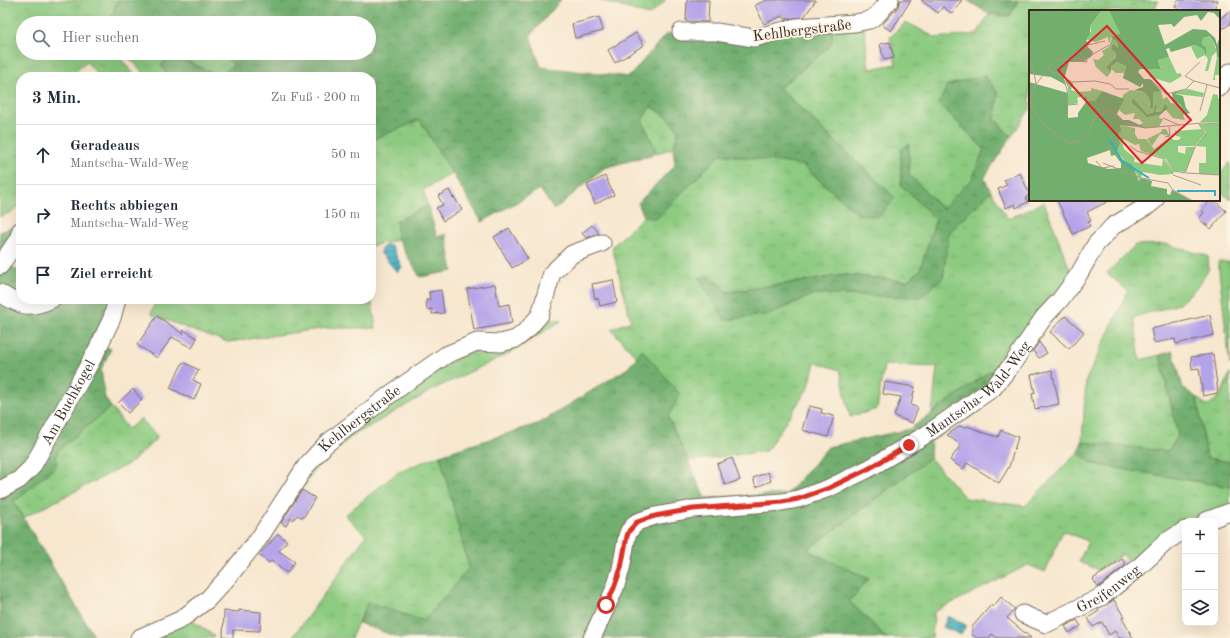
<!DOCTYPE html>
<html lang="de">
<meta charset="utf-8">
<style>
:root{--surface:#fff;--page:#f2f2f3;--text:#1f2937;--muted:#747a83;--line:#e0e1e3}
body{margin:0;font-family:"Old Standard TT",serif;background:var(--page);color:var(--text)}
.controls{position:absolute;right:12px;bottom:12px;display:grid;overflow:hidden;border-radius:8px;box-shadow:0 4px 16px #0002}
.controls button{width:36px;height:36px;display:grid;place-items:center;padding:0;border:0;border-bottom:1px solid var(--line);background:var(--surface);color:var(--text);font:20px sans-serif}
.stop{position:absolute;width:12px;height:12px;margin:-9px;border:3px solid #d93025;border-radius:50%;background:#fff}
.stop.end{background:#d93025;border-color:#fff;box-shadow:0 1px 4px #0008}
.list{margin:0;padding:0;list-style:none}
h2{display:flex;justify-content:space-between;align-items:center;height:52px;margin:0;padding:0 16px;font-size:17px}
h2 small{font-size:13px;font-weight:400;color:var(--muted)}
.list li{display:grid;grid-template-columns:26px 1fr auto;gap:12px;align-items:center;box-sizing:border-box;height:60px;padding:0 16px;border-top:1px solid var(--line)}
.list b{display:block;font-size:15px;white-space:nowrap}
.list p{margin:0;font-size:13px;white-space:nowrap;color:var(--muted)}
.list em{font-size:13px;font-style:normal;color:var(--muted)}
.icon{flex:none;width:22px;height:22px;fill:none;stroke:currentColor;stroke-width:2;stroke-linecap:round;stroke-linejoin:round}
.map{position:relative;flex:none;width:1230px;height:638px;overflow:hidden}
.search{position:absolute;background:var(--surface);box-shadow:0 4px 16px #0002;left:16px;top:16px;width:360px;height:44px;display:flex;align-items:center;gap:10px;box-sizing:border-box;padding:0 14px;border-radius:22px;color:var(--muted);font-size:15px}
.panel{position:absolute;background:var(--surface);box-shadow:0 4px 16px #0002;left:16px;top:72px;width:360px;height:232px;border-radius:16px}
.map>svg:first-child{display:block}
.grass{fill:url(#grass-tufts);stroke:#647a50}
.forest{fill:url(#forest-crowns);stroke:#566c46}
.water{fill:url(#water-rules);stroke:#3c6a6e}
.building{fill:#b3a3e9}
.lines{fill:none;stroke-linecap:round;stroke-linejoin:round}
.minor-casing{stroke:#7d6c5c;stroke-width:19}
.minor{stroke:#fff;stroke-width:17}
.route{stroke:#d93025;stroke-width:5}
.labels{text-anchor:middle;stroke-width:4;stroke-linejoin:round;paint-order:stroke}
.street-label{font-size:15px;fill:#3b2a1e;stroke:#fcf5e5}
.inset-river{fill:none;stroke:#3eabbd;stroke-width:2}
.inset-road{fill:none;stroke:#ac9b88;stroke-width:1}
.view{fill:#d62828;fill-opacity:0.15;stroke:#d62828;stroke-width:2}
.inset-edge{fill:none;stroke:#3b2a1e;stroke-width:2}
</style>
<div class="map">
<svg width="1230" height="638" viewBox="0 0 1230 638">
<defs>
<pattern id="grass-tufts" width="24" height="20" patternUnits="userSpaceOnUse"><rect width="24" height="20" fill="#8dcb81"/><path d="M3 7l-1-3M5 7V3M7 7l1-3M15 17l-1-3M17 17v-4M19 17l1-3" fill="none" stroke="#7bae6f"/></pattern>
<pattern id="forest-crowns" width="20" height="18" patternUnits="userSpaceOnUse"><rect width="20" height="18" fill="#72af6f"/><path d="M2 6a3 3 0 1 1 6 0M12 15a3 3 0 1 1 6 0" fill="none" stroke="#5f8f5b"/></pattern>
<pattern id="water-rules" width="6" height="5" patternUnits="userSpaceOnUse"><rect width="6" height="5" fill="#3eabbd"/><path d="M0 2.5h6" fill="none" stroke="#358b99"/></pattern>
</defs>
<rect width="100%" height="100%" fill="#fcf5e5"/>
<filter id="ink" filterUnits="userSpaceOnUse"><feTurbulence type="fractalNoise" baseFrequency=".025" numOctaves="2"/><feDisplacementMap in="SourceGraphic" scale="8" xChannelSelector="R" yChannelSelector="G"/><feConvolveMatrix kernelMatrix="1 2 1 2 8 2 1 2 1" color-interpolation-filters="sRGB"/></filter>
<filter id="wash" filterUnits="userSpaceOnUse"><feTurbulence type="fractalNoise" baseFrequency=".012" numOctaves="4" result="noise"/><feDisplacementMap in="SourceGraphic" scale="16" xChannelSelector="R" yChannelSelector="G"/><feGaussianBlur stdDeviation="0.9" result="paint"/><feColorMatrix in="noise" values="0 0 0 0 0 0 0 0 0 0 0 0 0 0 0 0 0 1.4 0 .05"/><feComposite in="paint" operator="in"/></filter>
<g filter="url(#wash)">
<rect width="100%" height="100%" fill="#f7e7cf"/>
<path class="grass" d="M0 0H118L111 17V23H23V53H116L136 77H100L87 62 69 77H21V204L13 211 0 217Z
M599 0H666L649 15Z
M1018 0 1158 1 1154 11H1030V109L1011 137 995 119 998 93 939 104 984 149 973 178 942 209 909 174 908 145 901 150V185L936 219 920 270 907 281 846 275 728 292 709 276 699 278 771 314 814 294 920 297 943 278 948 233 991 191 1008 219 1044 202 1072 275 1002 376 990 371 932 413 937 367 884 365 877 409 850 417 840 370 815 362 809 387 766 451 688 461 668 416 642 351 637 357 611 329 631 321 612 247 644 216 656 219 721 154 802 164 858 214 895 198 779 88 831 45 833 28 864 26 869 69 896 64 890 37 906 22 936 38 977 34 989 14 1010 16Z
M125 53H219L234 64 219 77 173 54 161 65 169 77H146L141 70Z
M651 106 668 117 679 131 673 148 657 153 642 120Z
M420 120 453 173 423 190 428 206 396 221 398 240 371 246V140Z
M1230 162V199L1219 190V176Z
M1165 244 1208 256 1209 269 1199 285 1179 304 1134 317 1140 360 1160 355 1178 436 1168 452 1082 442 1086 380 1128 291 1107 273 1135 245Z
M1218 262H1230V365Z
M156 299H371L376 328H327L228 342 194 331 151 314Z
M542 317 561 321 508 354 436 388 351 437 318 465 304 486 298 483 315 460 404 388 479 347 507 346Z
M1230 373V462L1207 458 1197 398 1208 406 1221 395Z
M111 407 128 429 141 419 158 437 132 462 23 518 13 502 56 466 57 451Z
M1078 452 1093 464 1230 487V507L1188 521H1185V523L1133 568 1123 554 1099 570 1079 562 1088 541 1063 531 1045 572 1028 565 934 612 932 638H887L849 601 869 579 807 550 930 458 965 498 1025 506Z
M440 455 469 568 424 621 368 602 351 638H292L366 536 345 515 398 472Z
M189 618 214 636 212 638H149Z"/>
<path class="forest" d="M118 0H561L530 36 541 67 629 77 666 34 718 35 833 28 831 45 779 88 895 198 878 217 858 214 802 165 721 154 656 219 644 216 638 203 675 165 673 148 679 131 668 117 651 106 642 120 657 153 604 168 554 210 540 189 482 222 420 120 371 140V77H169L161 65 173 54 219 77 234 64 219 53H369V23H111V17Z
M967 0H1018L1010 16 989 14Z
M985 76 998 93 995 119 1011 137 984 178 991 191 949 233 943 278 921 297 814 294 771 314 725 320 699 278 709 276 728 292 846 275 907 281 920 270 936 219 901 185V150L909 144V174L942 209 973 178 984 149 939 104 947 85Z
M428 206 437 237 446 234 453 271 420 277 398 240 396 221Z
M15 226 7 262 20 273H21V299H113L103 346 111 349 101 369 105 398 111 407 57 451 56 466 14 502 95 638H0V232Z
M642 350 680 394 668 417 705 498 787 494 828 447 910 429 990 371 1002 376 978 412 931 441 930 458 807 550 869 579 849 601 887 638H400L359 623 368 602 424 621 469 568 440 455 540 423 628 368Z
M1173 351 1183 388 1197 398 1207 458 1230 462V487L1093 464 1078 452 1082 442 1168 451 1178 436 1160 355Z"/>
<path class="water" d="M387 244 392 247 402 267 398 272C390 266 387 259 380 253L381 249Z
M948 616 966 625 961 635 943 627Z"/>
<g id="blocks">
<path class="building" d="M687 0H709L708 22 686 21Z
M767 0H816L804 17 786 19 782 16 764 24 755 5Z
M900 0H911L891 31 882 25 898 7Z
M921 0H962L952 14 943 7 938 13Z
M1178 0H1218L1213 11H1183L1175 7Z
M1230 11V24L1219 31V19Z
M599 17 603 31 575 38 572 24Z
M636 33 644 45 615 63 608 50Z
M890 42 894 58 884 60 880 44Z
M1020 173 1030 195 1026 197 1028 202 1016 208 1015 204 1006 208 998 189 1007 185 1004 180Z
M605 176 614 195 595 204 587 185Z
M449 190 453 198 454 197 462 210 443 221 436 208 443 205 438 196Z
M1057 200H1111L1087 212 1091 221 1088 222 1090 226 1073 234Z
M1210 200H1214L1226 211 1211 229 1199 219 1204 212 1202 210Z
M592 225 599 233 586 238 582 233Z
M509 228 528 259 512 268 494 237Z
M613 280 617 302 600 306 598 298 595 299 592 284Z
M495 284 499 306 509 304 512 323 474 330 467 289Z
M441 290 444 313 432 314V309L427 310 426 300 430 299 429 292Z
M1210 315 1214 335 1176 344 1175 339 1154 343 1151 329Z
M157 316 183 334 184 330 197 338 192 348 172 337 157 358 137 345Z
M1065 316 1084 332 1069 349 1050 332Z
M1039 342 1047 353 1039 358 1033 351Z
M1213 354 1218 393 1203 396 1199 368 1192 369 1191 357Z
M183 362 199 370 193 380 201 384 194 400 170 388Z
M1052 370 1059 404 1035 409 1032 394 1035 393 1031 375Z
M885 382 915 387 911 405 918 408 912 423 894 416 901 397 883 394Z
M133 389 142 400 128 413 118 403Z
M809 406 822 409 821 413 834 416 828 437 802 430Z
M960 426 965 428 967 426 978 430V431L998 437 1001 430 1018 437 1009 467 999 483 967 463 963 469 950 460 961 445 947 435Z
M732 458 740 480 725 485 717 464Z
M768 472 771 481 756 487 753 478Z
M302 490 315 498 303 518 297 515 293 520 291 518 286 526 281 523Z
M278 534 287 541 279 551 295 562 287 573 271 561 269 563 259 555Z
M1122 559 1126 565 1098 587 1093 579Z
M1001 597 1015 609 1007 618 1031 638H997L992 634 989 638H977L972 635V627L991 605 993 607Z
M1114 600 1124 617 1122 618 1133 638H1119L1115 631 1109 635 1102 622 1093 627 1088 618 1099 611 1098 609Z
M239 610 261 612 260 631 233 630V638L223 637 224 611 239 612Z
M1077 620 1081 626 1069 633 1065 626Z"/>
</g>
</g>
<g filter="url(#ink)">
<use href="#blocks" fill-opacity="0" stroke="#7d6c5c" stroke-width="1"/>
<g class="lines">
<g class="minor-casing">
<g id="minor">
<path d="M681 32H716L754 38 797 27 855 23 870 20 878 14 890 0"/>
<path d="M1219 88 1230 72"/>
<path d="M0 266 18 239 21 230"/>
<path d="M0 293C20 306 29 310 52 299"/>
<path id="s1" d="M0 490 19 480 32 467 96 352 112 318 117 299"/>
<path d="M1206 521 1230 512"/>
<path id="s2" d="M1023 614 1046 624 1103 596 1139 567 1167 541 1185 530"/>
<path id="s3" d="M139 638 180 620 207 600 229 576 260 537 306 466 326 444 392 393 446 355 477 342 501 343 516 339 527 330 540 315 552 273 572 254 602 243"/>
<path id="s4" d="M592 638 615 588 621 569 627 536 629 531 637 522 655 516 693 509 782 502 798 499 829 488 868 469 927 434 993 388 1013 363 1044 317 1060 300 1079 274 1096 244 1104 236 1113 226 1149 205 1155 200"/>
</g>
</g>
<use href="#minor" class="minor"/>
</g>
</g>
<g class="lines" filter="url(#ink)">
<path class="route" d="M606 605 614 588 621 568 627 536 629 531 637 522 655 516 693 509 782 502 798 499 829 488 868 469 909 445"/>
</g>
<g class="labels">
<g class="street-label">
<text transform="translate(802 30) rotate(-7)" y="5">Kehlbergstraße</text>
<text dy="5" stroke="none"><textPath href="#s4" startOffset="503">Mantscha-Wald-Weg</textPath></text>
<text dy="5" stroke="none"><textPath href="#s1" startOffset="114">Am Buchkogel</textPath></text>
<text dy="5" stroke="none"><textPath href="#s3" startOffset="317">Kehlbergstraße</textPath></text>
<text dy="5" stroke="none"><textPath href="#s2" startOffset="97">Greifenweg</textPath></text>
</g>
</g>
<g transform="translate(1029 10)">
<rect width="191" height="191" fill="#f7e7cf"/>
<path d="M73 0H80L90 17 91 23 82 27 80 34 79 27 67 32 58 30 62 21 61 16ZM181 26 188 41 183 46 179 61H176L179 50 173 35 174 28ZM83 27 88 32 89 38 84 33 82 39 87 43 83 54 77 58 82 62 78 67 67 57 64 49 69 50 75 45 73 41 80 37ZM166 35 174 39 176 45 168 49 162 37ZM140 47 148 64 151 63 153 66 141 73 121 67 117 59 132 58 129 50ZM188 47H191V65H186V70H184ZM88 52 97 56 95 63H87L81 58ZM35 70 44 73 42 80 48 82 62 81V78L73 81 66 91H59L57 85 48 88 49 93 39 95V77ZM159 79 175 83 174 87 146 84ZM101 80 115 82 120 88V96L124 98V81H132L134 89 138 87 142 93 151 94 157 104 154 105 156 110 144 108 137 100 126 102V97L125 102 118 104 104 89 106 96 118 106 131 105 130 108 134 109 130 117 117 118 110 115 114 113 110 109H104L106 103 96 105 90 100 94 85ZM184 84 189 85V88L191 89V113L171 112 178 105ZM170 114H191V165L170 164V153H177V137L167 136 177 123ZM91 115 106 118V124L109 129H117L125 139 141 127 145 130H150L152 127 147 126 146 121 173 119 176 124 166 136H149V142L156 144 157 137H166L157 162 145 161 137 149 112 141 110 134 106 135 95 129 93 131 95 139 106 148 105 152 133 156 134 149 145 162 144 164 131 165 114 162 111 171 107 163 88 142 91 134 90 122H93ZM133 119H137L141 126 131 124 123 136 118 129 132 122Z" fill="#8dcb81"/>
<path d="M0 0H73L61 16V24L57 31 61 33 58 36 64 42 63 46 54 52H40L35 69 37 75 22 67 0 64ZM80 0H191V9L185 3 179 2 172 11 168 5 155 7 145 17 142 14 129 15 136 35 164 19 177 20 186 28 188 35 191 25V47H188L187 37 181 26 174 28 173 35 177 37V47L174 39 166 35 142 42 140 38 137 39 140 47 129 50 132 59H111L109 62 115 69H121L132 81 124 82V98H121L120 88 115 82 105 80 114 77V73L111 77 94 68 97 56 88 52 82 57V62L77 58 86 48 87 43 82 39 84 33 89 38 88 32 82 27 91 23ZM0 72 39 83V108L49 107V103L57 92 55 86 57 85 59 91H66L73 81 95 89 88 104 94 110H100L117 118 91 115 93 122H90L91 134 88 142 93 149 103 155 110 171 112 168 123 171 122 176 138 179V184L141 185 143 180 163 191H0ZM81 140 82 146 86 145 92 153V158L79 159 59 153 58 148ZM158 79 146 84 154 86 157 98 161 103 157 104 151 94 144 92 143 83ZM104 88 118 104 125 102V97L128 95 126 102 133 101 136 94 139 98 131 105 118 107 103 93Z" fill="#72af6f" fill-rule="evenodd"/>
<path class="inset-river" d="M80 129 93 151 120 168M148 181H186V186"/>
<path class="inset-road" d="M64 45 55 36 76 31M0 50 5 62 7 74 1 87 3 98 17 117 41 133 50 131 59 122 66 107 80 100 97 113 116 118 173 113 191 114M47 51 58 52 57 48M19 59 43 72 66 71 81 74 87 79H100M34 69 38 79 39 95 49 94M122 70 137 84 157 79 165 71 191 78M165 71 156 66 171 52M7 74 27 50 57 48 80 35M171 101 178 75M134 108 150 115M136 127 141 126 140 117M101 136 108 141 135 149 145 161 156 163 166 137 177 125 169 113M67 151 73 158 85 156M74 153 112 168 139 173 144 180 164 191M157 163 191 165M144 165 172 175"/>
<path class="view" d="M78 16 162 110 113 153 29 60Z"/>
<rect width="191" height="191" class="inset-edge"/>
</g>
</svg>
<div class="controls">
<button>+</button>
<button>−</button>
<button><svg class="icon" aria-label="layers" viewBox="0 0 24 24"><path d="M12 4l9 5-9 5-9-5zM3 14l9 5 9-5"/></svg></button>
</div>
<div class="stop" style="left:606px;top:605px"></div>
<div class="stop end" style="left:909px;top:445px"></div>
<div class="search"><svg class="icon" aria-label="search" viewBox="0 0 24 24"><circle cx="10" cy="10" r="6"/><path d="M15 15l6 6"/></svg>Hier suchen</div>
<section class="panel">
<h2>3 Min.<small>Zu Fuß · 200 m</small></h2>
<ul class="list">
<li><svg class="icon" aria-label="ahead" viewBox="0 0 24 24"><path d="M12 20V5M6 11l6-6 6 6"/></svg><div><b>Geradeaus</b><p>Mantscha-Wald-Weg</p></div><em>50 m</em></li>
<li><svg class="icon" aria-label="right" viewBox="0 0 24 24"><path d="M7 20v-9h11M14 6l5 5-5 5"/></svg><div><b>Rechts abbiegen</b><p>Mantscha-Wald-Weg</p></div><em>150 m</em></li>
<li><svg class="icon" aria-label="arrive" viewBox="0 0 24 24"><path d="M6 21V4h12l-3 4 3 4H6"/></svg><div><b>Ziel erreicht</b></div></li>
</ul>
</section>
</div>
